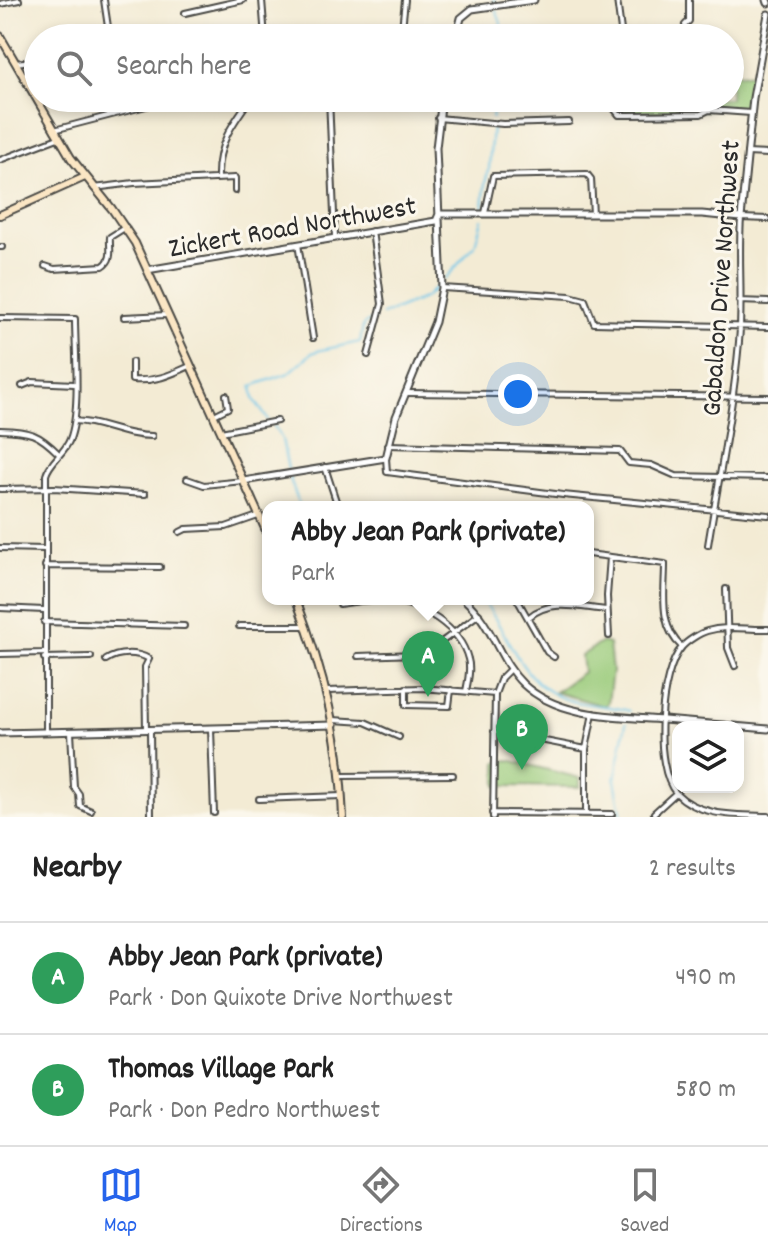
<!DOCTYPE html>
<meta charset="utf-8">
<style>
:root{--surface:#fff;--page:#f6f6f6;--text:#222;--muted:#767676;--line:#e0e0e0;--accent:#2563eb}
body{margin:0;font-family:Dekko,sans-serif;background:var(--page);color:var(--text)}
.controls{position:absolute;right:24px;bottom:24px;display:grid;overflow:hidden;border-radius:16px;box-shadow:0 4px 12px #0003}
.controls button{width:72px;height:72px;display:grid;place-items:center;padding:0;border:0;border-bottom:2px solid var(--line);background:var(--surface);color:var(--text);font:40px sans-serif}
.you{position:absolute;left:518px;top:394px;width:28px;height:28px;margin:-20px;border:6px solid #fff;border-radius:50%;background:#1a73e8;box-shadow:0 0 0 12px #1a73e833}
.badge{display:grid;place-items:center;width:52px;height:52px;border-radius:50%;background:var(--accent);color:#fff;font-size:26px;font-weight:700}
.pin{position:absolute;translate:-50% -66px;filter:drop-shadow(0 2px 4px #0008)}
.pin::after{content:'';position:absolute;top:42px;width:28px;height:24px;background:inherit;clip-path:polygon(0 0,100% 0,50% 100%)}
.popup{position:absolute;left:262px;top:501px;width:332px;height:104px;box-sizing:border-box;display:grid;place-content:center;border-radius:16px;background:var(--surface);filter:drop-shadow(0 2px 6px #0005);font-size:26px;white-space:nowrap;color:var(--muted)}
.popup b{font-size:30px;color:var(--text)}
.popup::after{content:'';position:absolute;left:50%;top:100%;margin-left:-16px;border:16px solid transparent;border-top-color:var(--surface)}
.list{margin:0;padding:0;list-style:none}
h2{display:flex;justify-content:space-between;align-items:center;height:104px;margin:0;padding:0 32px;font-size:34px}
h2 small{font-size:26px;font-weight:400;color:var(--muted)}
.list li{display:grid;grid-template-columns:52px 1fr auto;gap:24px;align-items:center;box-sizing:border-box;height:112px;padding:0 32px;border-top:2px solid var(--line)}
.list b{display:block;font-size:30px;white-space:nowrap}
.list p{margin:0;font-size:26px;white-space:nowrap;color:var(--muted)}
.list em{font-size:26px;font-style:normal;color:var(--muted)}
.icon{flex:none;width:44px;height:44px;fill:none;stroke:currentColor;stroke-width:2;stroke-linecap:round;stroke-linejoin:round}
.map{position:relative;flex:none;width:768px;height:817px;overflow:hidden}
.search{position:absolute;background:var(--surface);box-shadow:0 4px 12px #0003;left:24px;right:24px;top:24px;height:88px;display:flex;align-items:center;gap:20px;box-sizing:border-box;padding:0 28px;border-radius:44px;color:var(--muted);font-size:30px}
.sheet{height:328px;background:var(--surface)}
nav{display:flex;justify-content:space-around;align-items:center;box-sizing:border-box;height:112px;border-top:2px solid var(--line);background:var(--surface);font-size:22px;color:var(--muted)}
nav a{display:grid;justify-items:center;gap:4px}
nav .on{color:var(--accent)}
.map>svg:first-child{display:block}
.green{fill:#9acb7a;stroke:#627b52;stroke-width:2}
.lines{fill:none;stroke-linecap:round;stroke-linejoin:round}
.stream{stroke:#6bc5e9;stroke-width:2}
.minor-casing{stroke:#494844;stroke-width:8}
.tertiary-casing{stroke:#494844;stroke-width:9}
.secondary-casing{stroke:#494844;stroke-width:10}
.minor{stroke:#fff;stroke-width:4}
.tertiary{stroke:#fff;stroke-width:5}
.secondary{stroke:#fbe6c4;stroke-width:6}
.labels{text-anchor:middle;stroke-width:6;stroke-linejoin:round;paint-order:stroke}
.street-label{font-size:28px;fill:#2b2b2b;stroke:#fbf7ec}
</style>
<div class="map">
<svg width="768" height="817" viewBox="0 0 768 817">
<rect width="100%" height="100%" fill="#fbf7ec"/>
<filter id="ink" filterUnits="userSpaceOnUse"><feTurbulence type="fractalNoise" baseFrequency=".0125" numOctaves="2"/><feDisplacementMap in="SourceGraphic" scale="16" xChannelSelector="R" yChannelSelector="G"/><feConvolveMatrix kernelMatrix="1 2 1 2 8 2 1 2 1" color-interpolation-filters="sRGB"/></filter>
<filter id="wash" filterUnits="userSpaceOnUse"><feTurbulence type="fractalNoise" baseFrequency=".006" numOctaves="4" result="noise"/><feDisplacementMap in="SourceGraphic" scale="32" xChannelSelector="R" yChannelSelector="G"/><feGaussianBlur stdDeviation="1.8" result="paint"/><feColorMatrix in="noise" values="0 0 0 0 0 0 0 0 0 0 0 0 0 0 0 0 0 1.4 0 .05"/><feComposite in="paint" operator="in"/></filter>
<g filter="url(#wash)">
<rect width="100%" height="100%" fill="#f3ebd4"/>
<path class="green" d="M730 73 751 74 746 109 715 108 703 111 623 113 607 98H730Z
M602 642 609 644 612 671 608 703 604 706 555 692 583 672 581 656Z
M509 760 580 778V787L497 786V762Z"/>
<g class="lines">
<path class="stream" d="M494 0 495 2
M496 10 501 23V38
M492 118 495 99
M483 210 485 183 489 169 492 125
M445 279 475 245 482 219
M382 315 426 297 438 285
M268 420 254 399 252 386 289 373 312 353 321 350 360 342 363 325 375 318
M274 426 282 439 288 469
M289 476 300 507
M482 599C506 629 517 673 552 693 575 707 607 704 629 711
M622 817 615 780 626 723"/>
</g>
</g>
<g filter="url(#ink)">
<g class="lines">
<g class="minor-casing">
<path id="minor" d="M262 0 265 38
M617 0 622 38
M0 4 19 0
M185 13 243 0
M685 25 689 21V0
M96 38 105 34 108 27 104 0
M401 38 405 0
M16 63 38 60
M329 98 335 237
M506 98 513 102 608 101 619 115H629L701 114 709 110 751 113
M438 118 503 124 569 122
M54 130 177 98
M747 153 768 154
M0 160 58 138
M218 178C217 145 232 124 251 98
M94 188 134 183 235 178V191
M485 213 493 176 587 174 591 179 593 214
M298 244 313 338
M0 247H2
M45 266 54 269 103 266C114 259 109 248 110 237L126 227
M442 288 570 296 585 300 594 323 768 327
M739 301 768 302
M124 317 167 315
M0 318 75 319C75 351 81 410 70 439 65 453 50 461 46 475V732
M368 355 382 304 372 231
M132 362V380C155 382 170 375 190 366
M22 386 32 382 74 384
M406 393 768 397
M214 415 228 408 226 395
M75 421C102 422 123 436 152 436
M0 430C30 431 38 433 59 454
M221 432 277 421
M388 445 620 451 629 463 651 465 676 476 768 478
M386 458 387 472 563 495 768 515
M325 467 338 507
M187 479 204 485 243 481
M0 489 54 488 145 494
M180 532 186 529 226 527 258 516
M708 545C719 477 733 410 739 342 743 301 738 260 741 218L768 219
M0 548 45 549
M588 554 665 564C665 592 658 626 682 647
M45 566 160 567
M726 589 728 648 735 666
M517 599 547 652 554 657
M340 604C356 602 374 598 390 600 421 604 460 627 468 659 471 669 468 681 466 691
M0 608 44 610
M529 617C551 598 581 608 607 610
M44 622 184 626
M239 626H306
M768 629C748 630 727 625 707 631 700 633 687 641 682 647 659 673 653 767 676 793 699 817 737 815 768 816
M609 636 607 596 610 557
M0 654 44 653
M358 656 417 654 432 649 479 614
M44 658 91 657
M106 660C118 652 137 652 149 659L145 667 146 730
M406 688V705L449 706 451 690
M327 691 422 688 495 694
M333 720 365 722 399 737
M211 729 214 813
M150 730 151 817
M494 731 586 749
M71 732 74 787 79 794 80 806 91 811
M341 776 453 775
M259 799 342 796
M492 813 612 814
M654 813 676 793
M586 814V749L593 713
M493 817 495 694 501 678 510 669"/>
</g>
<g class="tertiary-casing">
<path id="tertiary" d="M767 0 768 3
M456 38 461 18 472 9 534 0
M147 270 436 221 439 214H702L741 218 753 98 768 14
M243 481 386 458 396 417 435 322 442 288 436 148 442 98
M464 599C494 626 498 660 523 684 559 718 618 716 664 720 698 723 733 726 768 729
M0 733 334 725"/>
</g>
<g class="secondary-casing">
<path id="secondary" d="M0 36 71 158 112 209 135 243 268 535
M0 215 85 177
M296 599C324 673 340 738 343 817"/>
</g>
<use href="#minor" class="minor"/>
<use href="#tertiary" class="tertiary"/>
<use href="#secondary" class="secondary"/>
</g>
</g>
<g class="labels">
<g class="street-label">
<text transform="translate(292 225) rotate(-10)" y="10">Zickert Road Northwest</text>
<text transform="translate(719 278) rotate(-86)" y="10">Gabaldon Drive Northwest</text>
</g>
</g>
</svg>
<div class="controls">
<button><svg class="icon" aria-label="layers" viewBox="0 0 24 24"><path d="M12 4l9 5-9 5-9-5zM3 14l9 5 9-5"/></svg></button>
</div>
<div class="you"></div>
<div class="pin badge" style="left:428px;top:697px;background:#2e9e5b">A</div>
<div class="popup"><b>Abby Jean Park (private)</b>Park</div>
<div class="pin badge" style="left:522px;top:770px;background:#2e9e5b">B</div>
<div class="search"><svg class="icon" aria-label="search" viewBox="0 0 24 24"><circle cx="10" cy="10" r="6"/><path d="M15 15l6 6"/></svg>Search here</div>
</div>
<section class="sheet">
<h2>Nearby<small>2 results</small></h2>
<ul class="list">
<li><span class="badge" style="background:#2e9e5b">A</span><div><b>Abby Jean Park (private)</b><p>Park · Don Quixote Drive Northwest</p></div><em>490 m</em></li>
<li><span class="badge" style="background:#2e9e5b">B</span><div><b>Thomas Village Park</b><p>Park · Don Pedro Northwest</p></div><em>580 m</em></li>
</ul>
</section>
<nav>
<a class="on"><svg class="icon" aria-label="map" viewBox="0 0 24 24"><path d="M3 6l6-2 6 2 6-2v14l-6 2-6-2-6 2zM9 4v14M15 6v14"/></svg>Map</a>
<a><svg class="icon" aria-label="directions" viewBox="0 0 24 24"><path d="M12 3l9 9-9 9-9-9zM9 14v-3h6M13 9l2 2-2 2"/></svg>Directions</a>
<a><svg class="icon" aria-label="saved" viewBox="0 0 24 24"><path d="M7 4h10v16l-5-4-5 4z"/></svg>Saved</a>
</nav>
